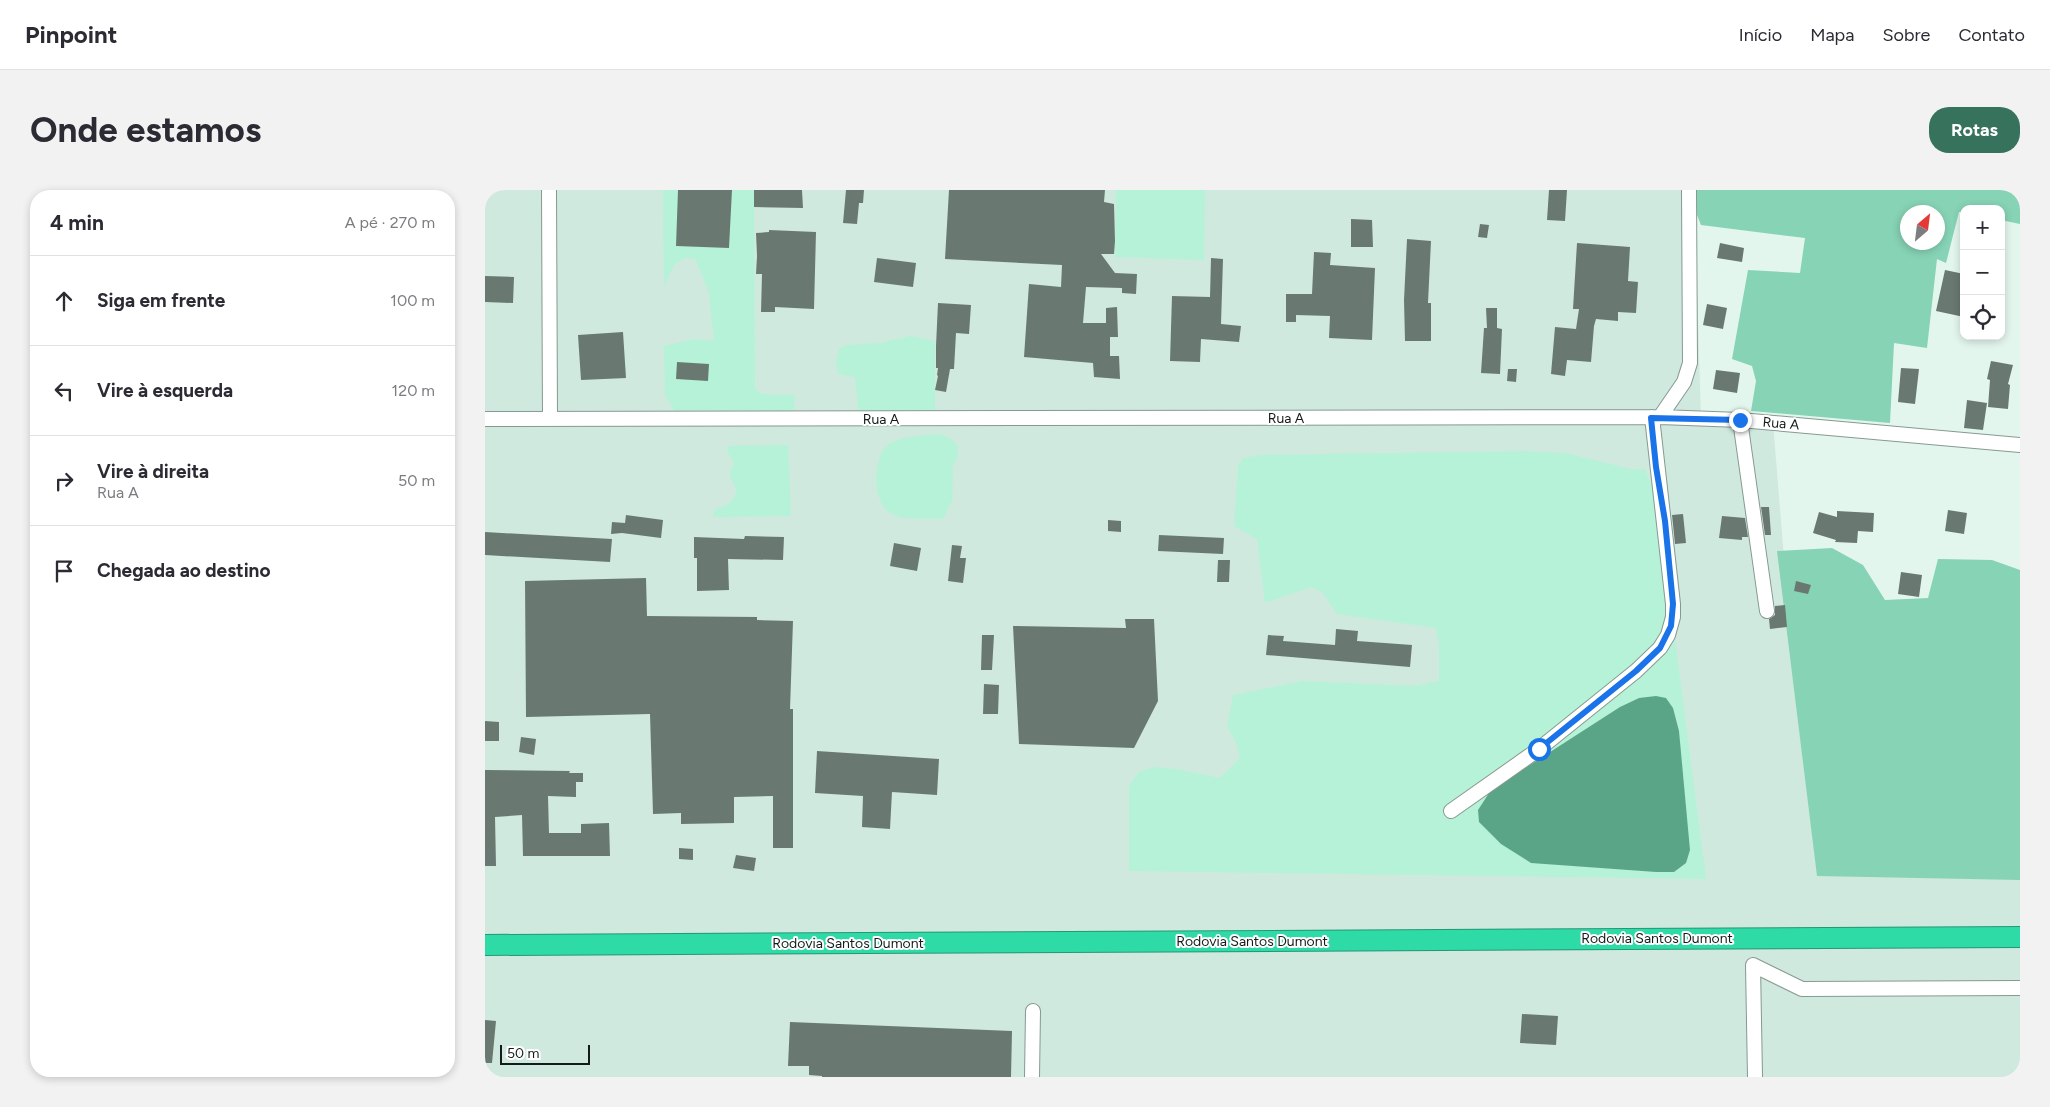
<!DOCTYPE html>
<html lang="pt">
<meta charset="utf-8">
<style>
:root{--surface:#fff;--page:#f2f2f3;--text:#2b2b33;--muted:#7c7c81;--line:#e1e1e2;--accent:#37725c}
body{margin:0;font-family:Figtree,sans-serif;background:var(--page);color:var(--text)}
.controls{position:absolute;right:15px;top:15px;display:grid;overflow:hidden;border-radius:10px;box-shadow:0 2px 8px #0003}
.controls button{width:45px;height:45px;display:grid;place-items:center;padding:0;border:0;border-bottom:1px solid var(--line);background:var(--surface);color:var(--text);font:25px sans-serif}
.compass{position:absolute;left:1415px;top:15px;width:45px;height:45px;border-radius:50%;background:var(--surface);box-shadow:0 2px 8px #0003;rotate:28deg}
.scale{position:absolute;left:15px;bottom:12px;width:90px;box-sizing:border-box;padding-left:5px;border:2px solid #141b18;border-top:0;font-size:14px;line-height:18px;white-space:nowrap;color:#141b18;-webkit-text-stroke:4px #fff;paint-order:stroke}
.stop{position:absolute;width:15px;height:15px;margin:-11px;border:4px solid #1a73e8;border-radius:50%;background:#fff}
.stop.end{background:#1a73e8;border-color:#fff;box-shadow:0 1px 5px #0008}
.list{margin:0;padding:0;list-style:none}
h2{display:flex;justify-content:space-between;align-items:center;height:65px;margin:0;padding:0 20px;font-size:21px}
h2 small{font-size:16px;font-weight:400;color:var(--muted)}
.list li{display:grid;grid-template-columns:32px 1fr auto;gap:15px;align-items:center;box-sizing:border-box;height:90px;padding:0 20px;border-top:1px solid var(--line)}
.list b{display:block;font-size:19px;white-space:nowrap}
.list p{margin:0;font-size:16px;white-space:nowrap;color:var(--muted)}
.list em{font-size:16px;font-style:normal;color:var(--muted)}
.icon{flex:none;width:28px;height:28px;fill:none;stroke:currentColor;stroke-width:2;stroke-linecap:round;stroke-linejoin:round}
.map{position:relative;flex:none;width:1535px;height:887px;overflow:hidden;border-radius:20px}
header{display:flex;align-items:center;gap:30px;box-sizing:border-box;height:70px;padding:0 25px;background:var(--surface);border-bottom:1px solid var(--line)}
header strong{font-size:24px}
nav{display:flex;gap:28px;margin-inline-start:auto;font-size:18px}
.intro{display:flex;align-items:center;justify-content:space-between;box-sizing:border-box;height:120px;padding:0 30px}
h1{margin:0;font-size:35px}
.button{padding:12px 22px;border-radius:20px;background:var(--accent);color:#fff;font-size:18px;font-weight:700}
main{display:flex;gap:30px;padding:0 30px}
aside{flex:1;background:var(--surface);border-radius:20px;box-shadow:0 2px 8px #0003}
.map>svg:first-child{display:block}
.built{fill:#cfe9de}
.green{fill:#b6f2d8}
.forest{fill:#87d3b5;fill-rule:evenodd}
.water{fill:#5aa588}
.building{fill:#697972}
.lines{fill:none;stroke-linecap:round;stroke-linejoin:round}
.minor-casing{stroke:#879991;stroke-width:16}
.highway-casing{stroke:#259774;stroke-width:22}
.minor{stroke:#fff;stroke-width:14}
.highway{stroke:#2edaa6;stroke-width:20}
.route{stroke:#1a73e8;stroke-width:6}
.labels{text-anchor:middle;stroke-width:4;stroke-linejoin:round;paint-order:stroke}
.street-label{font-size:14px;fill:#141b18;stroke:#fff}
</style>
<header>
<strong>Pinpoint</strong>
<nav><a>Início</a><a>Mapa</a><a>Sobre</a><a>Contato</a></nav>
</header>
<div class="intro"><h1>Onde estamos</h1><a class="button">Rotas</a></div>
<main>
<aside>
<h2>4 min<small>A pé · 270 m</small></h2>
<ul class="list">
<li><svg class="icon" aria-label="ahead" viewBox="0 0 24 24"><path d="M12 20V5M6 11l6-6 6 6"/></svg><div><b>Siga em frente</b></div><em>100 m</em></li>
<li><svg class="icon" aria-label="left" viewBox="0 0 24 24"><path d="M17 20v-9H6M10 6l-5 5 5 5"/></svg><div><b>Vire à esquerda</b></div><em>120 m</em></li>
<li><svg class="icon" aria-label="right" viewBox="0 0 24 24"><path d="M7 20v-9h11M14 6l5 5-5 5"/></svg><div><b>Vire à direita</b><p>Rua A</p></div><em>50 m</em></li>
<li><svg class="icon" aria-label="arrive" viewBox="0 0 24 24"><path d="M6 21V4h12l-3 4 3 4H6"/></svg><div><b>Chegada ao destino</b></div></li>
</ul>
</aside>
<div class="map">
<svg width="1535" height="887" viewBox="0 0 1535 887">
<rect width="100%" height="100%" fill="#e3f6ee"/>
<path class="built" d="M0 0H1209L1216 228 1288 233 1308 478 1535 488V887H0Z"/>
<path class="green" d="M178 0H269L270 199 276 204 310 205 309 224 190 222 180 205 179 156 209 149 229 151 224 103 210 68C188 67 187 80 179 97Z
M631 0H720L719 70 630 67Z
M425 146 450 151V222L373 221 370 187 353 184 351 172 354 159 361 155 395 153Z
M456 244 466 249 473 256 472 270 468 274 467 311 458 329C442 328 419 331 405 323 387 313 387 265 404 254 416 246 441 245 456 244Z
M303 255 306 326 228 327 230 319C243 316 248 313 252 300L245 287V281L249 273 242 261 243 256Z
M1039 261 1080 263 1146 279H1160L1167 297 1177 349 1221 689 644 681V596L654 582 669 577 691 579 735 588 755 568 751 552 742 537 748 505 818 491 929 496 954 491V455L951 438 852 424 838 403 827 397 780 413 772 349 749 336 753 276 758 268 776 265Z"/>
<path class="forest" d="M1202 0H1535V34L1516 30V19H1479V23L1474 22 1461 73 1452 69 1442 158 1409 153 1405 233 1266 221 1271 191 1267 176 1247 169 1263 80 1315 83 1320 48 1216 35ZM1422 22H1452V52H1422Z
M1347 358 1378 375 1400 410 1443 408 1453 369 1507 370 1535 380V690L1332 686 1292 361Z"/>
<path class="water" d="M1171 506 1181 508 1188 518 1194 541 1205 660 1201 673 1189 682H1171L1046 673 1016 654 994 632 993 620 1006 600 1135 517 1154 508Z"/>
<path class="building" d="M193 0H247L244 58 191 56Z
M269 0H317L318 18 269 17Z
M361 0H379L378 13H374L372 34 358 33Z
M464 0H620L619 12 629 14 630 51 629 64H616L630 83 652 84 651 104 637 103V98L601 97 598 133H621V118L632 117 633 147H625V166H634L635 189 609 187 608 173 539 167 544 94 576 97 577 75 460 69Z
M1064 0H1082L1080 31 1062 30Z
M866 29 887 30 888 57H866Z
M995 34 1004 35 1002 48 993 47Z
M284 40 331 42 329 119 290 117V122H276L277 84H271L272 66 271 43 284 42Z
M922 49 946 51 943 113H946V151H920L919 110Z
M1092 53 1145 57 1143 91 1153 92 1151 123 1133 122V131L1111 129 1109 136 1106 172 1082 170 1080 186 1066 184 1070 137 1091 139 1094 119H1088Z
M1235 53 1259 58 1257 72 1232 68Z
M829 62 846 63 845 75 890 78 887 150 844 148 845 126 811 125V132H801V104H827Z
M392 68 431 73 428 97 389 92Z
M726 68 738 69 736 134 756 136 754 152 716 149 715 172 685 171 687 106 725 107Z
M1460 80 1479 84V127L1451 121Z
M0 86 29 87 28 113 0 112Z
M453 113 486 115 484 144 471 143 469 179H465L461 202 450 200 453 186 452 185 453 178H451V156Z
M1222 114 1242 118 1238 139 1218 135Z
M1001 118H1012V138L1017 139 1015 184 996 183 999 138H1002Z
M138 142 141 188 96 190 93 145Z
M1506 171 1528 175 1523 194 1525 195 1523 219 1503 217 1505 190 1502 189Z
M192 172 224 174 223 191 191 189Z
M1416 178 1434 179 1430 214 1413 212Z
M1023 179H1032L1031 192 1022 191Z
M1231 180 1255 183 1252 203 1228 199Z
M1482 210 1502 213 1498 240 1479 238Z
M1276 317H1284L1286 345H1280Z
M1463 320 1482 323 1479 344 1460 341Z
M1352 321 1389 323 1388 342 1373 341 1372 353 1350 352 1351 350 1328 343 1334 322 1352 327Z
M1198 324 1201 353 1190 354 1187 325Z
M141 325 178 330 176 348 137 343 126 344 127 332 140 333Z
M1237 326 1260 328 1263 347H1257V350L1234 348Z
M623 330 636 331V342L623 341Z
M0 342 127 349 125 372 0 365Z
M674 345 739 348 738 364 673 361Z
M260 346 299 347 298 370 243 369 244 400 212 401V368H209V347L259 349Z
M409 353 436 358 432 381 405 376Z
M467 355 477 356 475 368H481L478 393 463 391Z
M733 370H745L744 392H732Z
M1416 382 1437 385 1434 407 1413 404Z
M161 388 162 426 272 427V430L308 431 305 519H308V658H288V606L249 607V633L196 634V623L168 624 165 524 41 527 40 391Z
M1311 391 1326 395 1323 404 1309 401Z
M1300 415 1302 437 1285 439 1284 429 1290 425V416Z
M640 429H669L673 511 649 558 534 554 528 436 641 438Z
M851 439 873 441 872 451 927 455 925 477 781 465 783 445 799 446 798 451 850 455Z
M497 445H509L507 480H496Z
M499 494 514 495 513 524H498Z
M0 531 14 532V551H0Z
M36 547 51 549 49 565 34 562Z
M332 561 454 569 452 605 407 602 405 639 377 637 378 606 330 603Z
M0 580 85 581 84 583H98V592H91V607L63 606 64 643H96V634L124 633 125 666H38L37 625 10 627 11 676H0Z
M194 658 208 659V670L194 669Z
M251 665 271 668 269 681 248 678Z
M1037 824 1073 826 1071 855 1035 853Z
M0 830 11 831 7 873H0Z
M305 832 527 841 526 887H337V886L324 885V876H303Z"/>
<g class="lines">
<g class="minor-casing">
<path id="minor" d="M64 0 65 229
M1175 227 1199 192 1205 173 1204 0
M0 229 1175 227 1255 230 1535 255
M1255 230 1282 421
M966 621 1054 559 1151 481 1175 458 1183 445 1188 427V414L1167 227
M547 887 548 821
M1270 887 1268 775 1317 799 1535 798"/>
</g>
<g class="highway-casing">
<path id="highway" d="M0 755 1535 747"/>
</g>
<use href="#minor" class="minor"/>
<use href="#highway" class="highway"/>
</g>
<g class="lines">
<path class="route" d="M1054 559 1151 481 1175 458 1186 436 1188 414 1180 331 1171 277 1166 228 1255 230"/>
</g>
<g class="labels">
<g class="street-label">
<text x="801" y="233">Rua A</text>
<text x="396" y="234">Rua A</text>
<text transform="translate(1296 233) rotate(5)" y="5">Rua A</text>
<text x="1172" y="753">Rodovia Santos Dumont</text>
<text x="767" y="756">Rodovia Santos Dumont</text>
<text x="363" y="758">Rodovia Santos Dumont</text>
</g>
</g>
</svg>
<div class="controls">
<button>+</button>
<button>−</button>
<button><svg class="icon" aria-label="locate" viewBox="0 0 24 24"><circle cx="12" cy="12" r="6"/><path d="M12 2v4M12 18v4M2 12h4M18 12h4"/></svg></button>
</div>
<svg class="compass" viewBox="-18 -18 36 36"><path d="M0-13l5 13h-10z" fill="#e53935"/><path d="M0 13l5-13h-10z" fill="#7c7c81"/></svg>
<div class="scale">50 m</div>
<div class="stop" style="left:1054px;top:559px"></div>
<div class="stop end" style="left:1255px;top:230px"></div>
</div>
</main>
